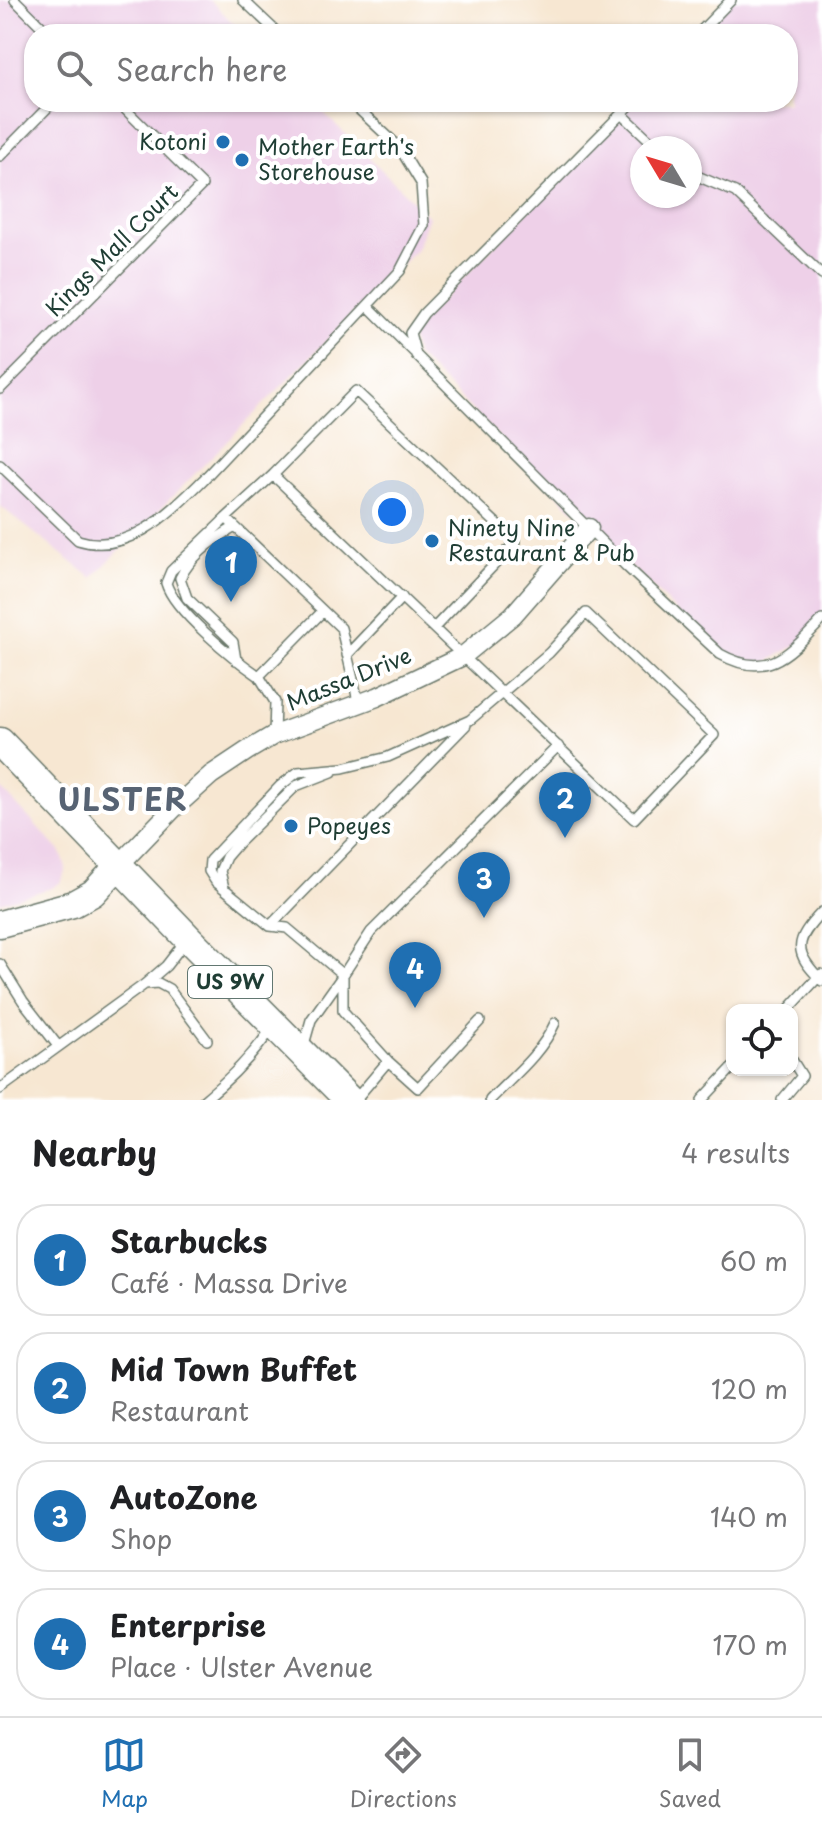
<!DOCTYPE html>
<meta charset="utf-8">
<style>
:root{--surface:#fff;--page:#f2f2f2;--text:#202124;--muted:#757577;--line:#e0e0e0;--accent:#1f6fb2}
body{margin:0;font-family:"Playpen Sans",sans-serif;background:var(--page);color:var(--text)}
.controls{position:absolute;right:24px;bottom:24px;display:grid;overflow:hidden;border-radius:16px;box-shadow:0 2px 6px #0004}
.controls button{width:72px;height:72px;display:grid;place-items:center;padding:0;border:0;border-bottom:2px solid var(--line);background:var(--surface);color:var(--text);font:40px sans-serif}
.compass{position:absolute;left:630px;top:136px;width:72px;height:72px;border-radius:50%;background:var(--surface);box-shadow:0 2px 6px #0004;rotate:308deg}
.you{position:absolute;left:392px;top:512px;width:28px;height:28px;margin:-20px;border:6px solid #fff;border-radius:50%;background:#1a73e8;box-shadow:0 0 0 12px #1a73e833}
.badge{display:grid;place-items:center;width:52px;height:52px;border-radius:50%;background:var(--accent);color:#fff;font-size:26px;font-weight:700}
.pin{position:absolute;translate:-50% -66px;filter:drop-shadow(0 2px 4px #0008)}
.pin::after{content:'';position:absolute;top:42px;width:28px;height:24px;background:inherit;clip-path:polygon(0 0,100% 0,50% 100%)}
.list{margin:0;padding:0;list-style:none}
h2{display:flex;justify-content:space-between;align-items:center;height:104px;margin:0;padding:0 32px;font-size:34px}
h2 small{font-size:26px;font-weight:400;color:var(--muted)}
.list li{display:grid;grid-template-columns:52px 1fr auto;gap:24px;align-items:center;box-sizing:border-box;height:112px;margin:0 16px 16px;padding:0 16px;border:2px solid var(--line);border-radius:32px}
.list b{display:block;font-size:30px;white-space:nowrap}
.list p{margin:0;font-size:26px;white-space:nowrap;color:var(--muted)}
.list em{font-size:26px;font-style:normal;color:var(--muted)}
.icon{flex:none;width:44px;height:44px;fill:none;stroke:currentColor;stroke-width:2;stroke-linecap:round;stroke-linejoin:round}
.map{position:relative;flex:none;width:822px;height:1100px;overflow:hidden}
.search{position:absolute;background:var(--surface);box-shadow:0 2px 6px #0004;left:24px;right:24px;top:24px;height:88px;display:flex;align-items:center;gap:20px;box-sizing:border-box;padding:0 28px;border-radius:32px;color:var(--muted);font-size:30px}
.sheet{height:616px;background:var(--surface)}
nav{display:flex;justify-content:space-around;align-items:center;box-sizing:border-box;height:112px;border-top:2px solid var(--line);background:var(--surface);font-size:22px;color:var(--muted)}
nav a{display:grid;justify-items:center;gap:4px}
nav .on{color:var(--accent)}
.map>svg:first-child{display:block}
.built{fill:#eed0e8;fill-rule:evenodd}
.lines{fill:none;stroke-linecap:round;stroke-linejoin:round}
.lane-casing{stroke:#6b786b;stroke-width:12}
.street-casing{stroke:#6b786b;stroke-width:21}
.secondary-casing{stroke:#6b786b;stroke-width:29}
.primary-casing{stroke:#6b786b;stroke-width:31}
.lane{stroke:#fff;stroke-width:9}
.street{stroke:#fff;stroke-width:18}
.secondary{stroke:#fff;stroke-width:26}
.primary{stroke:#fff;stroke-width:28}
.poi-dot{fill:#1f6fb2;stroke:#fff;stroke-width:3}
.labels{text-anchor:middle;stroke-width:8;stroke-linejoin:round;paint-order:stroke}
.shield{fill:#fff;stroke:#627771;stroke-width:2}
.shield-label{font-size:20px;font-weight:bold;fill:#1f3d34}
.poi-label{font-size:22px;fill:#1f3d34;stroke:#fff;text-anchor:start}
.street-label{font-size:22px;fill:#1f3d34;stroke:#fff}
.district-label{font-size:30px;font-weight:bold;letter-spacing:2px;fill:#576373;stroke:#fff}
</style>
<div class="map">
<svg width="822" height="1100" viewBox="0 0 822 1100">
<rect width="100%" height="100%" fill="#fff"/>
<filter id="ink" filterUnits="userSpaceOnUse"><feTurbulence type="fractalNoise" baseFrequency=".0125" numOctaves="2"/><feDisplacementMap in="SourceGraphic" scale="16" xChannelSelector="R" yChannelSelector="G"/><feConvolveMatrix kernelMatrix="1 2 1 2 8 2 1 2 1" color-interpolation-filters="sRGB"/></filter>
<filter id="wash" filterUnits="userSpaceOnUse"><feTurbulence type="fractalNoise" baseFrequency=".006" numOctaves="4" result="noise"/><feDisplacementMap in="SourceGraphic" scale="32" xChannelSelector="R" yChannelSelector="G"/><feGaussianBlur stdDeviation="1.8" result="paint"/><feColorMatrix in="noise" values="0 0 0 0 0 0 0 0 0 0 0 0 0 0 0 0 0 1.4 0 .05"/><feComposite in="paint" operator="in"/></filter>
<g filter="url(#wash)">
<rect width="100%" height="100%" fill="#f7e7d2"/>
<path class="built" d="M0 0H210L244 34H34V102H313L429 217 416 250 92 578 0 506Z
M731 0H822V620L801 642 759 667 720 654 416 355 410 333 633 102H788V34H698ZM642 148H690V196H642Z
M0 787 61 852 66 868 61 882 52 888 0 903Z"/>
</g>
<g filter="url(#ink)">
<g class="lines">
<g class="lane-casing">
<path id="lane" d="M15 0 49 34
M243 0 279 34
M698 34 731 0
M633 102 424 313 410 333 416 355 627 567 720 654C768 681 789 654 822 620
M622 114 658 148
M0 156 53 102
M690 173 735 192 822 275
M368 306 414 352
M0 389 202 185 118 102
M0 465 78 540C128 556 170 512 203 480L400 271 424 225 421 183 399 147 351 102
M273 475 634 819 714 735 586 613 549 653 470 720 388 757 343 768 298 772 280 786 210 860 209 871 216 882 270 926 287 928 343 975 311 1020 303 1048
M226 518 273 475 356 391 516 542 434 628
M235 527C214 539 191 556 180 578L187 598 233 642 236 660
M323 611 259 676C234 659 174 611 166 583L171 571 226 518 341 628 359 705
M347 655 402 597
M259 676 275 702 274 735
M224 888 220 871 226 857 238 843 296 786 332 772
M822 912C794 941 793 952 822 981
M270 926 466 725
M0 964 23 1001 58 1046
M145 984 158 983 169 989 207 1040
M788 1010 821 974
M480 1021 418 1088 388 1061 343 1011V975L371 932 558 746
M0 1089 145 984 166 966 187 939
M204 1100C231 1078 252 1057 272 1028
M355 1100 388 1061
M490 1100C513 1076 541 1054 555 1023
M702 1100 732 1068
M782 1100 802 1076 792 1060"/>
</g>
<g class="street-casing">
<path id="street" d="M119 865 173 809 211 775 247 751 274 735 377 697 463 656 513 615 589 528"/>
</g>
<g class="secondary-casing">
<path id="secondary" d="M0 924 73 904 93 893 119 865"/>
</g>
<g class="primary-casing">
<path id="primary" d="M0 742 188 938 349 1100"/>
</g>
<use href="#lane" class="lane"/>
<use href="#street" class="street"/>
<use href="#secondary" class="secondary"/>
<use href="#primary" class="primary"/>
</g>
</g>
<g class="poi-dot">
<circle cx="223" cy="142" r="8"/>
<circle cx="242" cy="160" r="8"/>
<circle cx="432" cy="541" r="8"/>
<circle cx="291" cy="826" r="8"/>
</g>
<g class="labels">
<rect class="shield" x="188" y="966" width="84" height="32" rx="6"/>
<g class="shield-label">
<text x="230" y="989">US 9W</text>
</g>
<g class="poi-label">
<text x="207" y="150" text-anchor="end">Kotoni</text>
<text x="258" y="155">Mother Earth's<tspan x="258" dy="25">Storehouse</tspan></text>
<text x="448" y="536">Ninety Nine<tspan x="448" dy="25">Restaurant &amp; Pub</tspan></text>
<text x="307" y="834">Popeyes</text>
</g>
<g class="street-label">
<text transform="translate(112 250) rotate(-45)" y="8">Kings Mall Court</text>
<text transform="translate(349 679) rotate(-22)" y="8">Massa Drive</text>
</g>
<g class="district-label">
<text x="123" y="811">ULSTER</text>
</g>
</g>
</svg>
<div class="controls">
<button><svg class="icon" aria-label="locate" viewBox="0 0 24 24"><circle cx="12" cy="12" r="6"/><path d="M12 2v4M12 18v4M2 12h4M18 12h4"/></svg></button>
</div>
<svg class="compass" viewBox="-18 -18 36 36"><path d="M0-13l5 13h-10z" fill="#e53935"/><path d="M0 13l5-13h-10z" fill="#757577"/></svg>
<div class="you"></div>
<div class="pin badge" style="left:231px;top:602px">1</div>
<div class="pin badge" style="left:565px;top:838px">2</div>
<div class="pin badge" style="left:484px;top:918px">3</div>
<div class="pin badge" style="left:415px;top:1008px">4</div>
<div class="search"><svg class="icon" aria-label="search" viewBox="0 0 24 24"><circle cx="10" cy="10" r="6"/><path d="M15 15l6 6"/></svg>Search here</div>
</div>
<section class="sheet">
<h2>Nearby<small>4 results</small></h2>
<ul class="list">
<li><span class="badge">1</span><div><b>Starbucks</b><p>Café · Massa Drive</p></div><em>60 m</em></li>
<li><span class="badge">2</span><div><b>Mid Town Buffet</b><p>Restaurant</p></div><em>120 m</em></li>
<li><span class="badge">3</span><div><b>AutoZone</b><p>Shop</p></div><em>140 m</em></li>
<li><span class="badge">4</span><div><b>Enterprise</b><p>Place · Ulster Avenue</p></div><em>170 m</em></li>
</ul>
</section>
<nav>
<a class="on"><svg class="icon" aria-label="map" viewBox="0 0 24 24"><path d="M3 6l6-2 6 2 6-2v14l-6 2-6-2-6 2zM9 4v14M15 6v14"/></svg>Map</a>
<a><svg class="icon" aria-label="directions" viewBox="0 0 24 24"><path d="M12 3l9 9-9 9-9-9zM9 14v-3h6M13 9l2 2-2 2"/></svg>Directions</a>
<a><svg class="icon" aria-label="saved" viewBox="0 0 24 24"><path d="M7 4h10v16l-5-4-5 4z"/></svg>Saved</a>
</nav>
